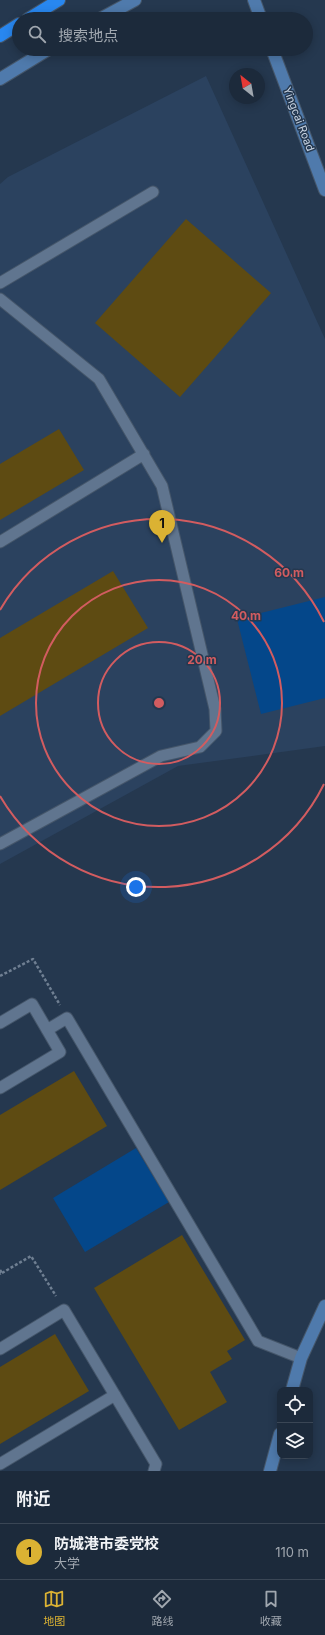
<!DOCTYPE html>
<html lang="zh">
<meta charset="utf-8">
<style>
:root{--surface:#1c2a3b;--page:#293646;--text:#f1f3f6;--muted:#a0a7af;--line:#3a4655;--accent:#dbb233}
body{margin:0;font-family:Inter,"Noto Sans SC",sans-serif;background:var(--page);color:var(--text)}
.controls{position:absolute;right:12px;bottom:12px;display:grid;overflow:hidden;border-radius:8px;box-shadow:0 2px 10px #0003}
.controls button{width:36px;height:36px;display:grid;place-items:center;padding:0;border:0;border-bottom:1px solid var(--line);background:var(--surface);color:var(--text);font:20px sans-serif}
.compass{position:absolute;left:229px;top:68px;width:36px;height:36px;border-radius:50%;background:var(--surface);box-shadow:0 2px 10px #0003;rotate:329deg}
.you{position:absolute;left:136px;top:887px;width:14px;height:14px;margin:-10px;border:3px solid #fff;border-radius:50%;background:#1a73e8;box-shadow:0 0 0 6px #1a73e833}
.badge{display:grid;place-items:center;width:26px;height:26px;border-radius:50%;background:var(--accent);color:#111;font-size:13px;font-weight:700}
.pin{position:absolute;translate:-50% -33px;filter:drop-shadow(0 1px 2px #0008)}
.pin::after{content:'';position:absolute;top:21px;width:14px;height:12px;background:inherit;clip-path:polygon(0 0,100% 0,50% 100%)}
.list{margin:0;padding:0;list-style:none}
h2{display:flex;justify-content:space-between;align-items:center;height:52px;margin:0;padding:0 16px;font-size:17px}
h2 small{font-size:13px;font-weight:400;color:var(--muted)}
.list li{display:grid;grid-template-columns:26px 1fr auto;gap:12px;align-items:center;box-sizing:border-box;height:56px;padding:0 16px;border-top:1px solid var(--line)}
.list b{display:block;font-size:15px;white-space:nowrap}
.list p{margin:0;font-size:13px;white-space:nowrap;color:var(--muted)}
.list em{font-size:13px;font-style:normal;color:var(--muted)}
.icon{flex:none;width:22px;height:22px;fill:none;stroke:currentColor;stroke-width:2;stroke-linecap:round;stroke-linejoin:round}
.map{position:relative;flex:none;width:325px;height:1471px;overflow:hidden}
.search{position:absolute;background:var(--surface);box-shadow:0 2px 10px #0003;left:12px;right:12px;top:12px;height:44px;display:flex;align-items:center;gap:10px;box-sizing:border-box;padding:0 14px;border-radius:22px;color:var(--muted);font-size:15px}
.sheet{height:108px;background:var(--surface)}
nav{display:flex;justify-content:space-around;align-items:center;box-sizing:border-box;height:56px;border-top:1px solid var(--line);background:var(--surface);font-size:11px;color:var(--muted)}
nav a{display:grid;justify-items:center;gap:2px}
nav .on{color:var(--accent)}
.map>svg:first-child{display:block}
.built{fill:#2b425f}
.green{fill:#04478a}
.building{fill:#5e4b12}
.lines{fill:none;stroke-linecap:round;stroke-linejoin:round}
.lane-casing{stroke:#45566a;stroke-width:13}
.secondary-casing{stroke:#45566a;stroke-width:14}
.highway-casing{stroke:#45566a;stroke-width:14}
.path{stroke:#6f7f92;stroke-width:2.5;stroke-dasharray:3 2;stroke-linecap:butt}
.lane{stroke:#60758f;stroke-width:11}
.secondary{stroke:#4f7aac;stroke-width:12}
.highway{stroke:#2887f0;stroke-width:12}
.ring{fill:none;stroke:#d25c60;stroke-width:2}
.labels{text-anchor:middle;stroke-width:3;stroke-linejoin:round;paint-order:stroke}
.street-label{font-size:11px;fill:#c9d5e4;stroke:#25384f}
.centre{fill:#d25c60;stroke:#25384f;stroke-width:2}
.ring-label{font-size:12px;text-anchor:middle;font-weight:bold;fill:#d25c60;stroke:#25384f;stroke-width:3;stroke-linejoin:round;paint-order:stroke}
</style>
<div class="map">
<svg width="325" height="1471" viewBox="0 0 325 1471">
<rect width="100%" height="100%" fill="#25384f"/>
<path class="built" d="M206 76 325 339V746L178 766 0 864V184L8 177Z"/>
<path class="green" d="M325 597V698L261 714 237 619Z
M136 1148 169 1202 85 1252 53 1198Z"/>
<path class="building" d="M186 219 271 293 180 397 95 323Z
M59 429 84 470 0 520V464Z
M113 571 148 628 0 716V638Z
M74 1071 107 1126 0 1190V1115Z
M182 1235 245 1340 227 1351 232 1359 210 1372 227 1402 179 1430 94 1288Z
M55 1334 89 1391 0 1444V1367Z"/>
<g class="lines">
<g class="lane-casing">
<path id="lane" d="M0 283 153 192
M0 299 99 379 162 486 215 709 216 731 200 747 161 756 0 844
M0 542 144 454
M0 1023 32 1004 60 1052 0 1088
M47 1030 67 1018 258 1341 301 1358
M0 1349 64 1310 156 1464 154 1471
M0 1464 115 1395"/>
</g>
<g class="secondary-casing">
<path id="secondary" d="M254 0 261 19
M100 19 135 0
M272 49 325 190
M0 79 49 49
M292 1390 301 1358 325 1306
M270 1471 280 1434"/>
</g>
<g class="highway-casing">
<path id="highway" d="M28 19 59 0
M0 36 19 24"/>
</g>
<path class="path" d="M0 976 33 959 60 1005
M0 1270 2 1273 0 1274
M2 1273 31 1256 56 1296"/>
<use href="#lane" class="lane"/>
<use href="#secondary" class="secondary"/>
<use href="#highway" class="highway"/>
</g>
<g class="ring">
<circle cx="159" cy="703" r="61"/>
<circle cx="159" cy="703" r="123"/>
<path d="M324 784A184 184 0 0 1 0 796M0 610A184 184 0 0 1 324 622"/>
</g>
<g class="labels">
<g class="street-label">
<text transform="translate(299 119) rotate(69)" y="4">Yingcai Road</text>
</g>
</g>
<circle cx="159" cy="703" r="6" class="centre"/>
<g class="ring-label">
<text x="289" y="577">60 m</text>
<text x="246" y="620">40 m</text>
<text x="202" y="664">20 m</text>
</g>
</svg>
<div class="controls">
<button><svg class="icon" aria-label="locate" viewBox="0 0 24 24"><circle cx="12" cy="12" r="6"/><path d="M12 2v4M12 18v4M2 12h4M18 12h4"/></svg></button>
<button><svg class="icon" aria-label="layers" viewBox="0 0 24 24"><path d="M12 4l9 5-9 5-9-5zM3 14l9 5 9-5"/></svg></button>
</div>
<svg class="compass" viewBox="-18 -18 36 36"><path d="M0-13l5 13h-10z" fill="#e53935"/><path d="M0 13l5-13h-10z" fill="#a0a7af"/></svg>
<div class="you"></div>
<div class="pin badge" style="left:162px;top:543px">1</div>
<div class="search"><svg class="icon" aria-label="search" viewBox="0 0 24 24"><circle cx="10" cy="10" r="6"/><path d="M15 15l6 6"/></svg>搜索地点</div>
</div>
<section class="sheet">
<h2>附近<small></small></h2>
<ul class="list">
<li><span class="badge">1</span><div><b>防城港市委党校</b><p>大学</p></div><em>110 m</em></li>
</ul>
</section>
<nav>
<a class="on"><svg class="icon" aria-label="map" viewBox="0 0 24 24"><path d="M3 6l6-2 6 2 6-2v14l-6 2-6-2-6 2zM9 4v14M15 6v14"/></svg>地图</a>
<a><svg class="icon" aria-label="directions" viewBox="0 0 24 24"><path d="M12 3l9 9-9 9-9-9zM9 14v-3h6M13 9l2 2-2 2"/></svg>路线</a>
<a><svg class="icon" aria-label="saved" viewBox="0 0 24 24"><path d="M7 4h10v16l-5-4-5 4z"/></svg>收藏</a>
</nav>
